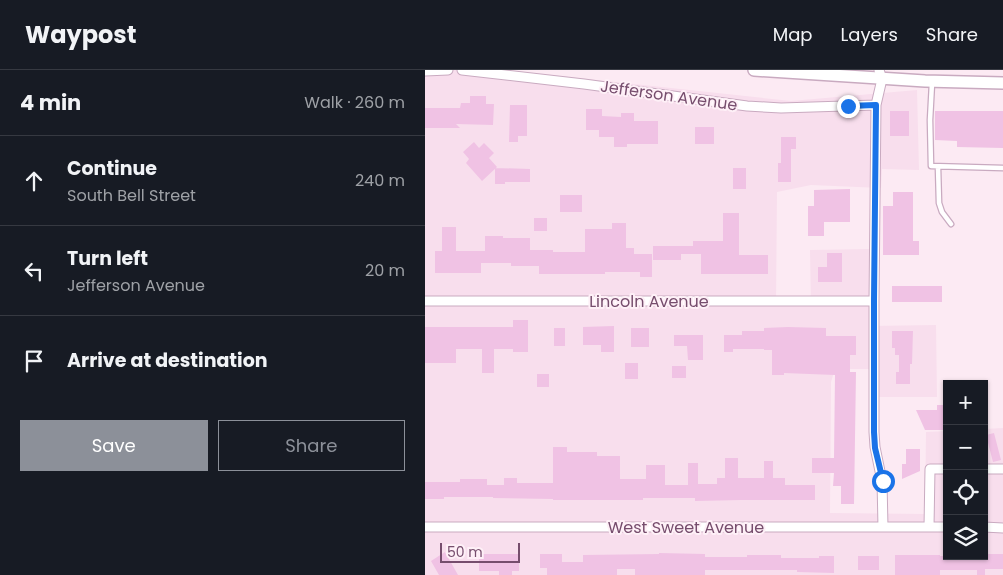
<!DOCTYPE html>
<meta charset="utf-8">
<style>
:root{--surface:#171b24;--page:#20242c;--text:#f1f3f6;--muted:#9ea1a6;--line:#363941;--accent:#8c9099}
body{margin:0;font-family:Poppins,sans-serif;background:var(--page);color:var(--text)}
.controls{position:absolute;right:15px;bottom:15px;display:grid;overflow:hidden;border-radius:0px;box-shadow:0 1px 4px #0004}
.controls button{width:45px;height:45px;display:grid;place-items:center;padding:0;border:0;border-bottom:1px solid var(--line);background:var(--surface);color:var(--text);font:25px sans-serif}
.scale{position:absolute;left:15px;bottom:12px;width:80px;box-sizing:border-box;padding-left:5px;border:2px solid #764d6d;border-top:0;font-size:14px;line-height:18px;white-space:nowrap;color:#764d6d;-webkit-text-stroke:4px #fef0f7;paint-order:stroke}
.stop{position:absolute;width:15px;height:15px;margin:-11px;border:4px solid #1a73e8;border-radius:50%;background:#fff}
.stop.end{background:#1a73e8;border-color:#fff;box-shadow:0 1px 5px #0008}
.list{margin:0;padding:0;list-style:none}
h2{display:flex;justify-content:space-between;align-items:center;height:65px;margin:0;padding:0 20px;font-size:21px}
h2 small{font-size:16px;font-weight:400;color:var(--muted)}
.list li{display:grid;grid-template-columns:32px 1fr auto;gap:15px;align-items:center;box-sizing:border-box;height:90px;padding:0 20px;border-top:1px solid var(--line)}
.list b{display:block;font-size:19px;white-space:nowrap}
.list p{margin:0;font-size:16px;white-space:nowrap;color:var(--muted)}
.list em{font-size:16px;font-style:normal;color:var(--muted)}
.actions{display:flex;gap:10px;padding:15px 20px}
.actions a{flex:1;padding:11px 0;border:1px solid var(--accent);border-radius:0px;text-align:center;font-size:18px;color:var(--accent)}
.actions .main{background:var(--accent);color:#fff}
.icon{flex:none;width:28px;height:28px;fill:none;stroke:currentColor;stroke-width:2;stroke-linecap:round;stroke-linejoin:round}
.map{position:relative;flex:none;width:578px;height:505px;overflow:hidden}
header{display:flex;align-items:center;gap:30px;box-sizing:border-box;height:70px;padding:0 25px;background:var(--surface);border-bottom:1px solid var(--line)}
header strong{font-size:24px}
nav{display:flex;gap:28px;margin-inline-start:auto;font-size:18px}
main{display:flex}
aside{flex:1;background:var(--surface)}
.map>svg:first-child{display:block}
.residential{fill:#f8deed}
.building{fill:#f0c2e4}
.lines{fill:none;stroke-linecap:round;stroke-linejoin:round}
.service-casing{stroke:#c9aac0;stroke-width:7}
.minor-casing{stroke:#c9aac0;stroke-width:11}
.tertiary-casing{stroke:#c9aac0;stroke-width:14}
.service{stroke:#fff;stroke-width:4.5}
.minor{stroke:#fff;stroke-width:9}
.tertiary{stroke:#fff;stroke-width:11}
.route{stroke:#1a73e8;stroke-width:6}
.labels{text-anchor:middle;stroke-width:4;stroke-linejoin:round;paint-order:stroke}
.street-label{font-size:16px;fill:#764d6d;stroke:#fef0f7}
</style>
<header>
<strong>Waypost</strong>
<nav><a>Map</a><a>Layers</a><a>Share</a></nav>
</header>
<main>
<aside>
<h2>4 min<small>Walk · 260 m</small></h2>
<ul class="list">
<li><svg class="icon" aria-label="ahead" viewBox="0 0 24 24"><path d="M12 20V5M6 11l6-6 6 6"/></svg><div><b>Continue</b><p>South Bell Street</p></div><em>240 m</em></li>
<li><svg class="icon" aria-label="left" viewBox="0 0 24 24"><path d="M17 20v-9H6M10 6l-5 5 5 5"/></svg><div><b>Turn left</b><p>Jefferson Avenue</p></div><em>20 m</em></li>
<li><svg class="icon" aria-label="arrive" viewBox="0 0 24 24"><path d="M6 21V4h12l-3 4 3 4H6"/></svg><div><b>Arrive at destination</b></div></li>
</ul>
<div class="actions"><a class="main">Save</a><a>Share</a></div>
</aside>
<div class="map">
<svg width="578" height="505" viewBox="0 0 578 505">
<rect width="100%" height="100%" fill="#fceaf3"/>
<path class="residential" d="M0 0H78L366 31 492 20 494 100 457 99 456 118 386 115 352 122 351 235H386L385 180 445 179V256L511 255 512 327H452L453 299H410L406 312 405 443 500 444 501 362 522 361V486H559V359L578 358V505H0Z"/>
<path class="building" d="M45 26H61V34H69L68 55 31 54 35 58H0V38H35L36 33H45Z
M85 35H102V66H93V72H84Z
M161 39H177V46L196 47V43H209V51H233V74H202V77H189V67H174V60H161Z
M465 41H484V66H465Z
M510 41H578V78L532 77V71L510 70Z
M270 57H289V74H270Z
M356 67H371V79H366V112H353V93H356Z
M49 72 54 78 59 73 69 83 64 88 72 97 57 111 41 93 44 89 38 82Z
M70 98 105 99V112H80V114H70Z
M308 98H321V119H308Z
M425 119V152H399V166H383V136H389V120Z
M468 122H488V171H494V185H458V136H468Z
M135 125H157V142H135Z
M298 143H314V185H343V204H276V184H256V190H228V176H268V171H298Z
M109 148H122V161H109Z
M187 153H201V178H209V184H227V207H215V202H180V204H114V196H86V193H56V203H10V181H17V157H31V181H60V166H78V168H105V180H128V182H160V159H187Z
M402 183H417V212H393V197H402Z
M467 216H517V232H467Z
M88 250H103V282H88V279H69V303H57V279H31V293H0V257H88Z
M189 256V282H176V275H158V257Z
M363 257 401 258V266H431V285H425V302H431L429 434H416V416H408L409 403H387V388H409L410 305 359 303V305H347V280H339V279H308V282H299V265H317V261H339V258Z
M129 258H140V276H129Z
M206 258H224V277H206Z
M467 261H488L487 294H485V314H471V302H474V285H470V278H467Z
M249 265H278V290H263L262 276H249Z
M200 293H213V309H200Z
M247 296H261V308H247Z
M112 304H124V317H112Z
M512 335H522V360H500L491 340H512Z
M569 363 576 390 568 392 561 365Z
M128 377H142V382H172V386H195V409H221V395H240V415H263V393H273V414H292V408H300V388H313V408H339V391H348V408H360V415H390V430H316L270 431V428H218V430H128V429L68 428V427H19V429H0V412H35V409H62V415H79V408H92V413H128Z
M481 379H495V401L477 409V394H481Z
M20 482 33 505H14L6 491Z
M234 483 280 484V487H322V485H356V488H394V486H409V503L372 502V500H280V505H210V499H192V505H122V498H115V484H137V492H158V485L234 484Z
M54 484H94V501H87V505H74V501H54Z
M559 484H578V499H560V505H552V500H515V505H470V485H515V486H559Z
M433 486H454V500H433Z"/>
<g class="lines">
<g class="service-casing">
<path id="service" d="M507 13 505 50 506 96 578 98
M513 97 514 133 517 142 526 154"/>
</g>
<g class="minor-casing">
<path id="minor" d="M37 0 159 14 322 36 356 38 451 35
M454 0 457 9 451 35 449 231V362L450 377 457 411 458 457
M0 1 23 0
M0 231H449
M559 399H578
M0 457H522
M504 457 505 399H522
M559 457 578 458"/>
</g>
<g class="tertiary-casing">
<path id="tertiary" d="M329 0 500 11 578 13"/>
</g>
<use href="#service" class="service"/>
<use href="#minor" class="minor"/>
<use href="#tertiary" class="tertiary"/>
</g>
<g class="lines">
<path class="route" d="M423 36 451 35 449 231V362L450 378 458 411"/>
</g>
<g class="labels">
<g class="street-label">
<text transform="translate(244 25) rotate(8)" y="6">Jefferson Avenue</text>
<text x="224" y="237">Lincoln Avenue</text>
<text x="261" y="463">West Sweet Avenue</text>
</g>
</g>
</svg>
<div class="controls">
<button>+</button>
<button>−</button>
<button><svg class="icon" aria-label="locate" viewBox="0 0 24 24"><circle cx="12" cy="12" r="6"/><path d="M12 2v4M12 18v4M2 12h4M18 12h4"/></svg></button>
<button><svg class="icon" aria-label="layers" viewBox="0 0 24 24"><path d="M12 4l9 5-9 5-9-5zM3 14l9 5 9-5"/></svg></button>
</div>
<div class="scale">50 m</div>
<div class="stop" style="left:458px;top:411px"></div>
<div class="stop end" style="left:423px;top:36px"></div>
</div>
</main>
